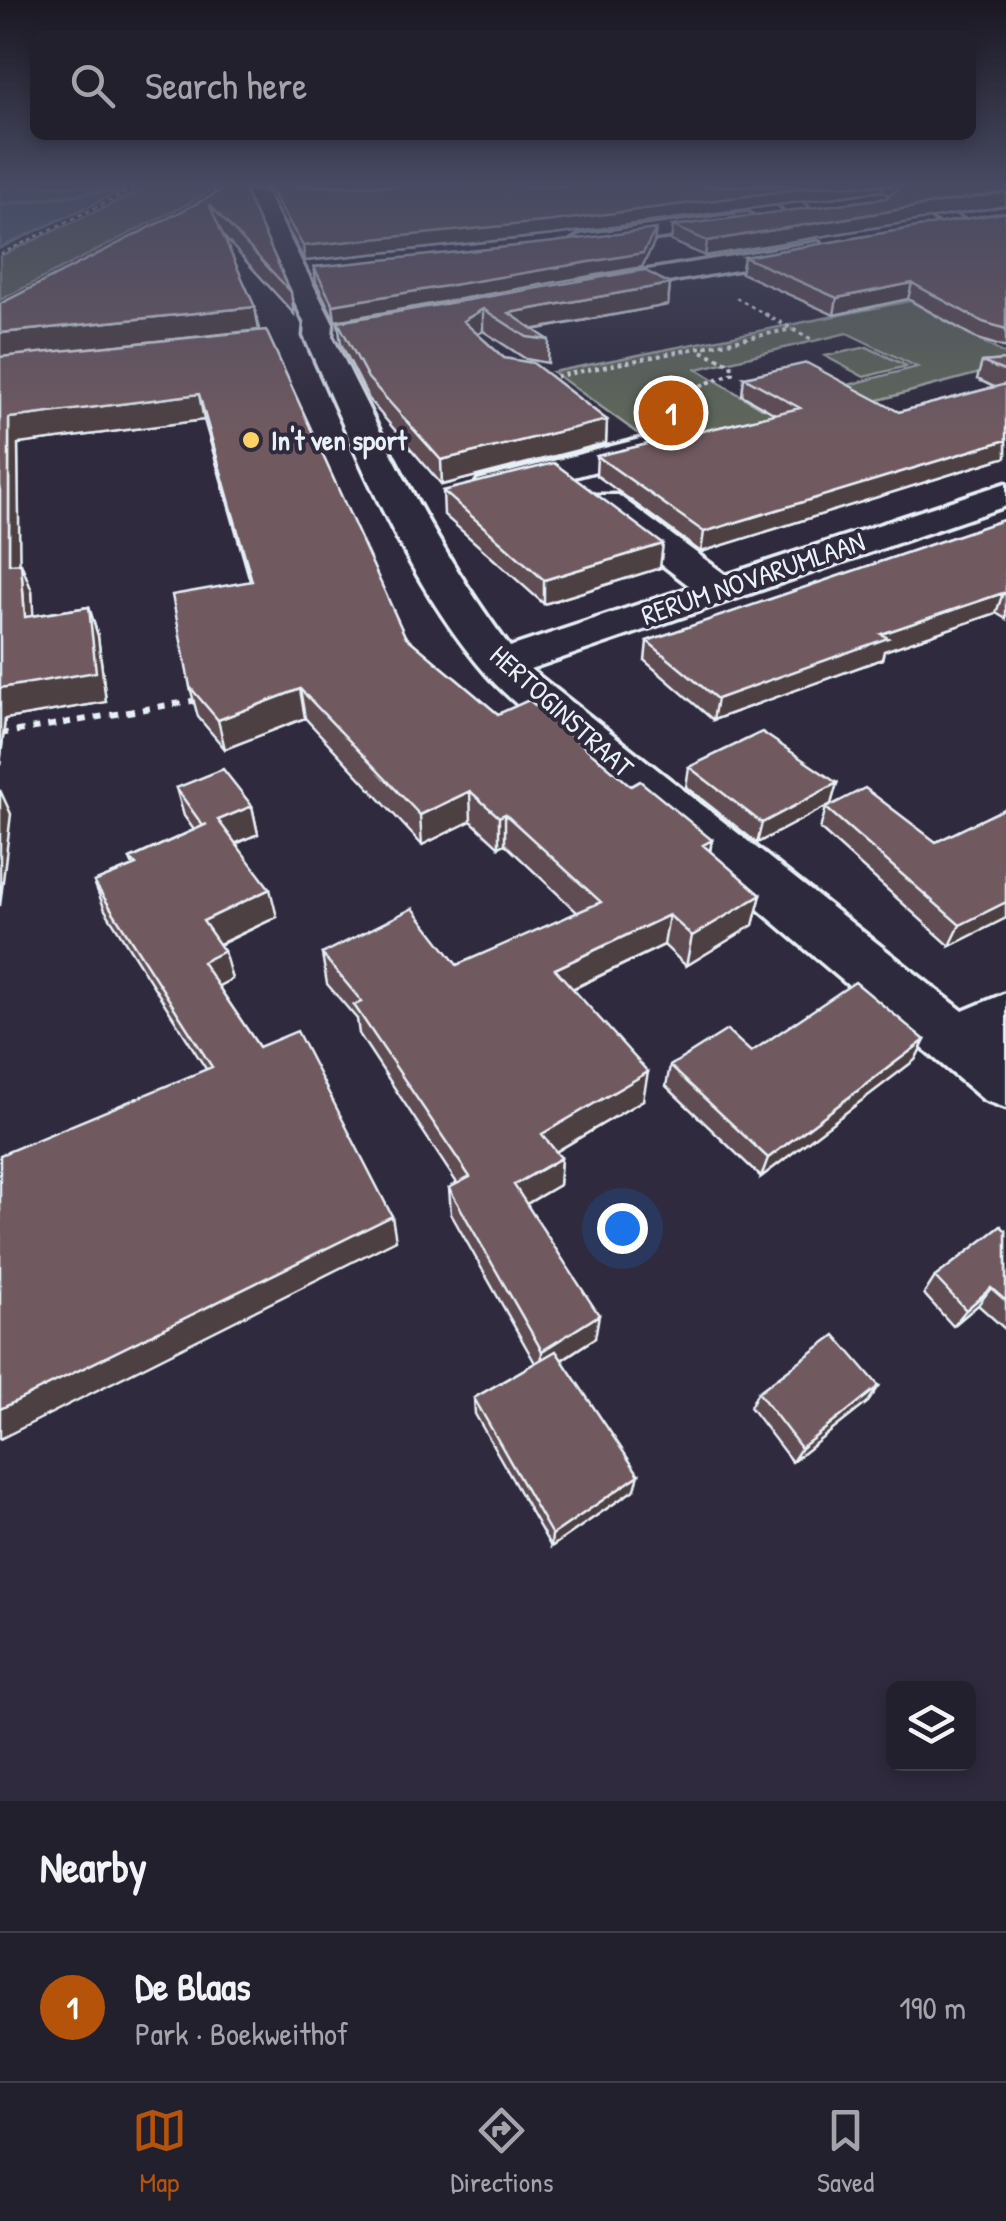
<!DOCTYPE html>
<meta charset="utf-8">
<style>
:root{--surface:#23202e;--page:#2b2836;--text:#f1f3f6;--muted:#a3a3aa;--line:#403e4a;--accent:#b45309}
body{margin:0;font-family:"Patrick Hand",sans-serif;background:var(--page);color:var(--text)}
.controls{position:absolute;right:30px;bottom:30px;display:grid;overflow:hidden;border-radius:15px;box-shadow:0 5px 15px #0003}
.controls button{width:90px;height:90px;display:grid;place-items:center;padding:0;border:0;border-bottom:2px solid var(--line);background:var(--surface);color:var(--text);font:50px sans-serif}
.you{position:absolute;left:622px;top:1228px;width:35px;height:35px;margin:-25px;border:8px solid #fff;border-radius:50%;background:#1a73e8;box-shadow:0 0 0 15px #1a73e833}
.badge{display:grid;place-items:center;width:65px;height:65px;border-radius:50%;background:var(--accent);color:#fff;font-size:32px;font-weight:700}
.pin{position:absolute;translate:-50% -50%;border:5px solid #fff;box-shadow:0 2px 10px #0006}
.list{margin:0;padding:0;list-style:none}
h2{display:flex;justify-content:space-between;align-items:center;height:130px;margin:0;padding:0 40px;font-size:42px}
h2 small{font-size:32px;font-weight:400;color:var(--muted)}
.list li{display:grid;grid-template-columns:65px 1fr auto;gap:30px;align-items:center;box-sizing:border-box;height:150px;padding:0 40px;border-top:2px solid var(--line)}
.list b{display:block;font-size:38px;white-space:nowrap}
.list p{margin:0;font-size:32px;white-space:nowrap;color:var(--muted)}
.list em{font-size:32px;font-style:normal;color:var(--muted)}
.icon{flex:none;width:55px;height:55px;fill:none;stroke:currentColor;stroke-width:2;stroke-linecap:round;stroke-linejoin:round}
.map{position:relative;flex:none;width:1006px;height:1801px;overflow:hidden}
.search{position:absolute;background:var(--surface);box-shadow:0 5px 15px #0003;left:30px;right:30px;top:30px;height:110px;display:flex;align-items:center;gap:25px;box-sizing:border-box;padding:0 35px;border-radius:15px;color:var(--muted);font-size:38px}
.sheet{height:280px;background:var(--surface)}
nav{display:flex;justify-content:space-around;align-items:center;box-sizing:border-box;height:140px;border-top:2px solid var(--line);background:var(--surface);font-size:28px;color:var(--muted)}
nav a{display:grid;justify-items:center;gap:5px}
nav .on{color:var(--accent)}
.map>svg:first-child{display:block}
.green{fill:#61675a;stroke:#a4aca9;stroke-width:2.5;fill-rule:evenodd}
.water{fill:#50677b;stroke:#8d9ead;stroke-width:2.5}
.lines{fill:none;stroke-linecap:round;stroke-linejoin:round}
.minor-casing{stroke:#e8f1f8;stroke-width:7}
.path-far2{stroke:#e8f1f8;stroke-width:2.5;stroke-dasharray:4 4;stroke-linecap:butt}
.path-far1{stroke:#e8f1f8;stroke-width:4;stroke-dasharray:4 4;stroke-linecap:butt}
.path{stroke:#e8f1f8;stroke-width:6;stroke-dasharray:8 8;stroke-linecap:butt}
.minor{fill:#2f2a3d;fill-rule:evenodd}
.wall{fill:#604d53;stroke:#e8f1f8;stroke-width:2.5}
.shaded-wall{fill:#4e3f43;stroke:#e8f1f8;stroke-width:2.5}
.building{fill:#705a60;stroke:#e8f1f8;stroke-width:2.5}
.poi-dot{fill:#ffd166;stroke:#2f2a3d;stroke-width:4}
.labels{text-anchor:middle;stroke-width:8;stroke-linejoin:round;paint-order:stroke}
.far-poi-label{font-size:28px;font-weight:bold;fill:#e8f1f8;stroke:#2f2a3d;text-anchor:start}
.far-street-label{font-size:28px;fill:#e8f1f8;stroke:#2f2a3d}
</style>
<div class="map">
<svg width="1006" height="1801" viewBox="0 0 1006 1801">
<rect width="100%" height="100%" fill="#2f2a3d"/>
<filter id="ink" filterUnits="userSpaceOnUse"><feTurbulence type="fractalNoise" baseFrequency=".01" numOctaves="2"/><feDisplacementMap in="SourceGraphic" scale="20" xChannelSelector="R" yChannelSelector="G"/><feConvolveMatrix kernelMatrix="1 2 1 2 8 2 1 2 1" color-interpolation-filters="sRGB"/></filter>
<g filter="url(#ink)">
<path class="green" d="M150 186H214L201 197 0 300V256Z
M910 301 1006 355V366L669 456 553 372ZM847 333 917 367 761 408 697 369Z
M867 347 907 366 864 377 825 356Z"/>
<path class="water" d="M0 186H135L0 204Z
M126 189 0 248V206Z"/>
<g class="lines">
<g class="minor-casing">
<path id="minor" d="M224 186 266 193 269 198 333 324 332 336C386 443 437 551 510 647L691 587 592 511 587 503 592 495H618L726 575 1006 483V506L530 669 963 1011 1006 993V1108L984 1100 544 728C525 711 504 694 487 675 404 579 356 451 304 336L305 324 249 203 216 197V187Z
M758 186H781L813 212 810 217H794Z
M878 186H903L1006 244V261Z
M748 213 759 220 756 225 581 249 569 242 581 235Z
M818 242 830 249 827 254 582 297 569 289 582 281Z
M640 439 652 442 657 449 652 456 491 499 478 496 473 488 478 480Z"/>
</g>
<path class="path-far2" d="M0 254 140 186
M736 298 769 316"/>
<path class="path-far1" d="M765 314 814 341
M548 378 792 329
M656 417 674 396 733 373 731 364 699 350"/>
<path class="path" d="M0 734 198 700"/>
<use href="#minor" class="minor"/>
</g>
<path class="wall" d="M231 186 291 292 294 314 224 237 259 330 405 636 498 714 631 786 712 840 710 852 761 895 753 925 686 966 664 945 573 989 643 1100 556 1152 561 1158 559 1185 527 1204 595 1338 562 1360 635 1489 551 1547 475 1414 474 1398 535 1363 451 1214 449 1188 457 1183 359 1034 357 1019 327 984 322 954 457 965 578 913 505 844 499 847 471 821 422 845 305 718 225 749 198 717 190 687 250 581 204 420 18 444 19 563 32 591 33 616 89 607 98 636 106 702 5 719 0 765V304Z
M264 186H1006L705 256 671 241 673 226 886 198 889 196 882 191 553 235 305 261Z
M1006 212V348L978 339 908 299 834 315 741 273 744 257Z
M654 243 642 267 335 321 316 282 314 267Z
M670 284 668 305 533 330 549 340 548 363 526 359 483 331 477 334 504 358 607 420 606 443 442 485 370 401 341 344 338 322Z
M1006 360V457L701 552 596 475 597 456 775 414 742 395 744 377 899 412 994 387 977 379 982 362Z
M443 491 660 568 544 604 444 515Z
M1006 519V619L996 613 884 651 882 659 713 720 645 661 647 641Z
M689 767 837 783 831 804 757 843 686 787Z
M176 788 252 806 258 834 236 844 277 917 219 945 232 979 218 986 259 1047 396 1240 206 1069 105 910 94 882 133 866 130 859 194 830 184 816Z
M826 808 936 842 1006 808V918L950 946 820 829Z
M925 1040 915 1060 761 1177 666 1086 670 1066 751 1052Z
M1006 1231V1330L978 1305 953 1326 924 1294 935 1277Z
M879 1386 868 1402 792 1462 750 1407 758 1392Z"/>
<path class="shaded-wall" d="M823 186H883L882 191 553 235 305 261 303 246Z
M1006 192V206L705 256 707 241Z
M656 229 654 243 642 267 335 321 333 305Z
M912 283 908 299 834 315 837 298Z
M670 284 668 305 519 332 509 313Z
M255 307 259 330 0 358V333Z
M483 309V331L463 343V321Z
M199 394 204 420 18 444 20 592 9 564V418Z
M607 420 606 443 442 485 441 460Z
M1006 440V457L701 552 704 532Z
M663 544 660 568 544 604V580Z
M21 563 32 591 35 646 25 617Z
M1003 593 996 613 884 651 882 659 713 720 717 699 881 634Z
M89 607 98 636 106 702 5 719 0 765V688Z
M300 689 305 718 225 749 218 720Z
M837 783 831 804 757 843 762 823Z
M0 790 11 814 0 906Z
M470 791 471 821 422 845 420 815Z
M252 806 258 834 225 848 218 820Z
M505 814V844L499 847V817Z
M712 840 706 870 703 845Z
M270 889 277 917 211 948 203 921Z
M761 895 753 925 686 966 692 936Z
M1006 902V918L950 946 960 925Z
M669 915 664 945 553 998 555 969Z
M224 951 232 979 211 990 202 962Z
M925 1040 915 1060 761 1177 768 1158Z
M648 1072 643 1100 540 1161 542 1134Z
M561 1158 559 1185 514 1211V1185Z
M392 1216 396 1240 0 1439V1409Z
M991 1288 978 1305 953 1326 966 1310Z
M599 1315 595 1338 541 1373 542 1351Z
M879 1386 868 1402 792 1462 801 1448Z
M639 1475 635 1489 551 1547 552 1535Z"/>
<path class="building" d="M231 186 243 187 291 292 209 204 255 307 0 333V304Z
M268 186H823L553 221 303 246Z
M898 186H1006V192L707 241 673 226 886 198 900 187Z
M1006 212V329L983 322 912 283 837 298 744 257Z
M656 229 643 253 333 305 314 267 554 242Z
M644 270 670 284 509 313 549 340 527 337 483 309 463 321 504 358 533 363 607 420 441 460 368 378 338 322Z
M266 330 405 636 498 714 529 700 631 786 640 781 712 840 703 845 761 895 692 936 669 915 555 969 648 1072 542 1134 561 1158 514 1185 599 1315 542 1351 449 1188 470 1177 354 1005 362 1002 322 954 413 908 457 965 601 902 505 814 499 817 470 791 420 815 300 689 218 720 190 687 172 595 252 581 199 394 9 418V564L21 563 25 617 89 607 96 672 0 688V357Z
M1006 360V372L982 362Z
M807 363 899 412 1006 384V440L704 532 597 456 800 408 744 377Z
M554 463 663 544 544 580 443 491Z
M1006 519V595L1003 593 881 634 888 638 717 699 647 641Z
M762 732 837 783 762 823 689 767Z
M223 769 252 806 218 820 270 889 203 921 224 951 202 962 259 1047 297 1031 392 1216 0 1409V1155L212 1067 94 882 136 865 130 859 207 824 203 826 176 788Z
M865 788 936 842 1006 808V902L960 925 826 808Z
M855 982 925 1040 768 1158 670 1066 727 1030 751 1052Z
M1001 1226 1006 1231V1301L991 1288 966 1310 935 1277Z
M835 1335 879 1386 801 1448 758 1392Z
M556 1351 639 1475 552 1535 474 1398Z"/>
</g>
<linearGradient id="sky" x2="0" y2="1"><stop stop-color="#1a1722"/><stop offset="0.42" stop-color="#474a62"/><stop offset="1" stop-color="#474a62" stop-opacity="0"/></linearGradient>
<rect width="1006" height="438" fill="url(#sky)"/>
<circle class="poi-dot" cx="251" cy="440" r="10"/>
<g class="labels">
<g class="far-poi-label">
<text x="271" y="450">In't ven sport</text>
</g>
<g class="far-street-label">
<text transform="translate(753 578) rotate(-19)" y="10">RERUM NOVARUMLAAN</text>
<text transform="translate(562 711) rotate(42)" y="10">HERTOGINSTRAAT</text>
</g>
</g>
</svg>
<div class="controls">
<button><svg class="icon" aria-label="layers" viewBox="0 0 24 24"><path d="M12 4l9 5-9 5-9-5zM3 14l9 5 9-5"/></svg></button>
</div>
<div class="you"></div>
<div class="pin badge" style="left:671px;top:413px">1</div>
<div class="search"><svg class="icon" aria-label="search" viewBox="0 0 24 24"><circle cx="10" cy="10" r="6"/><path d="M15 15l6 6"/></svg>Search here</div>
</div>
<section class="sheet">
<h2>Nearby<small></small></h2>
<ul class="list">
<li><span class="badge">1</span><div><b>De Blaas</b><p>Park · Boekweithof</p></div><em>190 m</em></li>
</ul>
</section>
<nav>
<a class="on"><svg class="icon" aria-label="map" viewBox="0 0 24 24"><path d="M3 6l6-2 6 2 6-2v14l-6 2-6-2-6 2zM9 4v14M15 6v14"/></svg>Map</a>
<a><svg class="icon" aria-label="directions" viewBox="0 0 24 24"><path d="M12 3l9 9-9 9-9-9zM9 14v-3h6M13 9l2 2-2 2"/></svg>Directions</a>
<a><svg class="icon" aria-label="saved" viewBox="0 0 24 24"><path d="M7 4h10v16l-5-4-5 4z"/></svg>Saved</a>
</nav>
